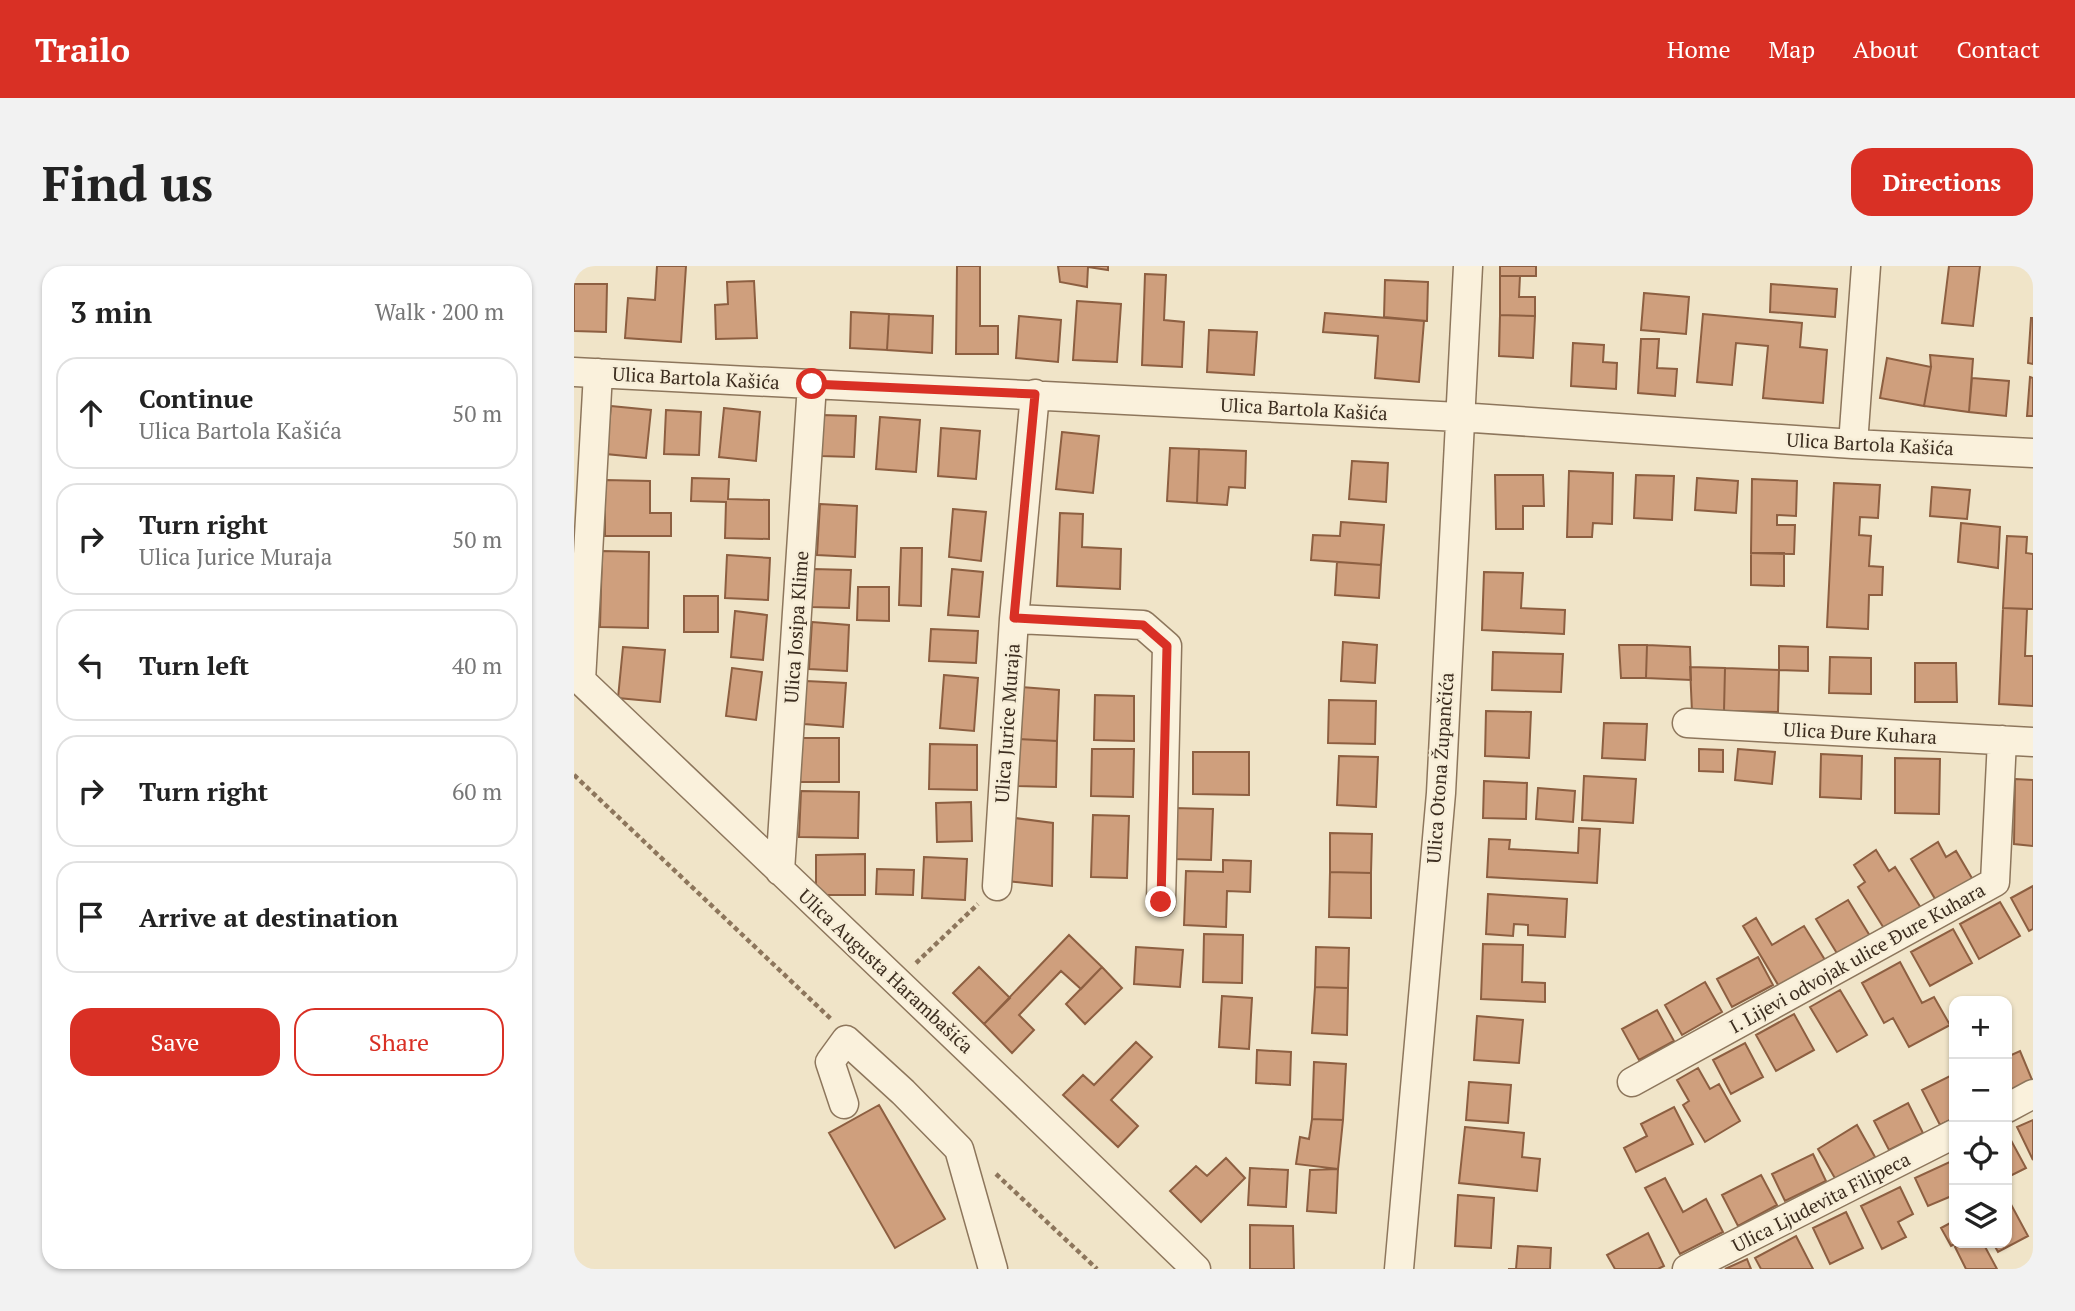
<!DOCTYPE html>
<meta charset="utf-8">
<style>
:root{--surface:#fff;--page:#f2f2f2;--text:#222;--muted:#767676;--line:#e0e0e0;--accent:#d93025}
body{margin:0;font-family:"PT Serif",serif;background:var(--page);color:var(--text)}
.controls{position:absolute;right:21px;bottom:21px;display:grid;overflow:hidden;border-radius:14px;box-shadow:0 2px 5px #0004}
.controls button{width:63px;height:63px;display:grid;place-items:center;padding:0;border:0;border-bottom:2px solid var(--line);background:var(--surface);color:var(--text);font:35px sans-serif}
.stop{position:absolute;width:21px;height:21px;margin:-16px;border:5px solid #d93025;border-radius:50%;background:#fff}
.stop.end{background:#d93025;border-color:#fff;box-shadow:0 2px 7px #0008}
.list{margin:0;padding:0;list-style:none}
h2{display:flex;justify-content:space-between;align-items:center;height:91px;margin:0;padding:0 28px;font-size:30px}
h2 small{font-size:23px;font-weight:400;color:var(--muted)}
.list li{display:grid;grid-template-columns:46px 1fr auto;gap:21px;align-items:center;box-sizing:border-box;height:112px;margin:0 14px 14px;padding:0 14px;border:2px solid var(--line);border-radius:21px}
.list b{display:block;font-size:26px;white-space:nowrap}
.list p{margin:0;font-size:23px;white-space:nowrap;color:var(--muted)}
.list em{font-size:23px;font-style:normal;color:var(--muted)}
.actions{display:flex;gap:14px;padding:21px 28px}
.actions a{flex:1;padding:16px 0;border:2px solid var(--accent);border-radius:21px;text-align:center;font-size:24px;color:var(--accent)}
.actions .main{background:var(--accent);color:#fff}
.icon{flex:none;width:38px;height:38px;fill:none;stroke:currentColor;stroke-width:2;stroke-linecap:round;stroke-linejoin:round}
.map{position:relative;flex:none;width:1459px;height:1003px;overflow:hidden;border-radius:21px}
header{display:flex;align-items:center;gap:42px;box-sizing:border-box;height:98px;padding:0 35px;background:var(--accent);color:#fff}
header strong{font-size:33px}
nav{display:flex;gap:38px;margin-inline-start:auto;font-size:24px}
.intro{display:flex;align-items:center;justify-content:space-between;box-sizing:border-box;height:168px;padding:0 42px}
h1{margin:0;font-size:49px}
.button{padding:18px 32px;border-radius:21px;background:var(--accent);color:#fff;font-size:24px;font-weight:700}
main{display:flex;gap:42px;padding:0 42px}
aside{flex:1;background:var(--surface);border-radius:21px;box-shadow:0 2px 5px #0004}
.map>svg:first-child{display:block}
.building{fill:#cf9f7d;stroke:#8d5f41;stroke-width:2}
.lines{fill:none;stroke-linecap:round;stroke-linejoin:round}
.minor-casing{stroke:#8d765c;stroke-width:31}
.path{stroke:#8d765c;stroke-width:4.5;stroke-dasharray:5 3.5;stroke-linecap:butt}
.minor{stroke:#faf1dc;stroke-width:28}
.route{stroke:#d93025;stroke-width:9}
.labels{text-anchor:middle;stroke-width:5;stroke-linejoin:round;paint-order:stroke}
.street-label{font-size:19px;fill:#3d2e20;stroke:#f7eed8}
</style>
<header>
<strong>Trailo</strong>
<nav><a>Home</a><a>Map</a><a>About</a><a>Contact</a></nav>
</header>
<div class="intro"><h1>Find us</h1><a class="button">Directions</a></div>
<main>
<aside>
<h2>3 min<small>Walk · 200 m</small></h2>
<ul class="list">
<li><svg class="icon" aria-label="ahead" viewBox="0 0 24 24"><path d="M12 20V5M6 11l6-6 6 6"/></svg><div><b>Continue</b><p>Ulica Bartola Kašića</p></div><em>50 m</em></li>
<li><svg class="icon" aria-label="right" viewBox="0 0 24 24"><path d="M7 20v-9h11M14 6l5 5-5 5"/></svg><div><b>Turn right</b><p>Ulica Jurice Muraja</p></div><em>50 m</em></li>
<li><svg class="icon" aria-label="left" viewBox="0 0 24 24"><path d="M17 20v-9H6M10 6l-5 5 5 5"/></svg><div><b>Turn left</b></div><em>40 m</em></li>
<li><svg class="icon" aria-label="right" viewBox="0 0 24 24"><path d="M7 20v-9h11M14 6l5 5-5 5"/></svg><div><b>Turn right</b></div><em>60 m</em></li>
<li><svg class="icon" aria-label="arrive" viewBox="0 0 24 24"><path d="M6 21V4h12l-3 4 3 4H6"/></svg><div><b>Arrive at destination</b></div></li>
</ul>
<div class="actions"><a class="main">Save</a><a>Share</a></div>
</aside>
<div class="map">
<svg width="1459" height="1003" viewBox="0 0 1459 1003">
<rect width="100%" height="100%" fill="#f0e4c8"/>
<path class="building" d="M83 0H112L107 76 51 72 54 32 81 34Z
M383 0H406V60H424V88H382Z
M484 0H534V4L514 1 513 21 486 16Z
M926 0H962V10H926Z
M1375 0H1406L1399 60 1368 57Z
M571 8 592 9 590 54 610 56 608 101 568 99Z
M926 10H946L945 31H961V50L926 49Z
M811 14 854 16 853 55 810 51Z
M180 15 183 72 142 73 141 39 154 38 153 16Z
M0 18H33L32 66 0 65Z
M1197 18 1263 23 1261 51 1196 46Z
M1070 27 1115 31 1112 68 1067 64Z
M503 35 547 38 543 96 499 94Z
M277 46 315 48 313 84 276 82Z
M751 47 850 55 845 116 801 112 804 70 749 66Z
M315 48 359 50 358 87 313 84Z
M1129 48 1228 57 1226 81 1253 84 1249 137 1189 132 1194 80 1162 77 1158 119 1123 116Z
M926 49 961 50 959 92 925 90Z
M445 50 487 54 484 96 442 92Z
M1457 52H1459V98L1454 97Z
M635 64 683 66 680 109 633 106Z
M1067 73H1085L1083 102 1103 103 1101 130 1064 127Z
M999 77 1030 79 1029 96 1043 97 1042 123 997 120Z
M1356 89 1399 93 1395 146 1350 140 1357 101Z
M1313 92 1357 101 1350 140 1306 132Z
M1456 111 1459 112V150H1453Z
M1398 112 1435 115 1432 150 1395 146Z
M37 140 77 144 72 192 32 188Z
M150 142 186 146 182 195 145 191Z
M92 144 127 146 125 189 90 188Z
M248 149 282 150 280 191 247 190Z
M306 151 346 154 342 206 302 203Z
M367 162 406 165 402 213 364 210Z
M488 166 525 170 519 227 482 223Z
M596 182 625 183 623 237 593 235Z
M625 183 672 185 671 222 655 221 653 239 623 237Z
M778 195 814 197 812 236 775 233Z
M995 205 1039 207 1038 258 1019 257 1018 271H993Z
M921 209H969L970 240H949V263H922Z
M1062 209 1100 210 1098 254 1060 252Z
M118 212 155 213 154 233 195 234V273L151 272 152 236 117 235Z
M1123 212 1164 215 1162 247 1121 244Z
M1178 213 1223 215 1222 250 1203 249V259H1221L1220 288 1177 287Z
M31 214 76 215V247H97V270H31Z
M1260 217 1306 219 1304 252 1286 251 1285 269 1297 270 1295 300 1309 301 1308 329H1295L1294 363 1253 361Z
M1358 221 1396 224 1393 253 1356 250Z
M246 238 283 240 281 291 243 289Z
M379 243 412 246 407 295 375 291Z
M486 247 509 248 508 281 547 283 546 323 483 320Z
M767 256 810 259 807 299 737 294 739 269 766 270Z
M1387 257 1426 261 1424 302 1384 296Z
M1433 270 1453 271 1452 287 1459 288V343L1429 342Z
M327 282H348L347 340 325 339Z
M28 285 75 286 74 362 26 361Z
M1177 287H1210V320L1177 319Z
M153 289 196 292 194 334 151 332Z
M763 296 807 299 805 332 761 329Z
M239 303 277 304 275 342 237 341Z
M378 303 409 306 405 351 374 349Z
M910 306 949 307 947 342 991 344 990 368 908 364Z
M284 321H315V355L283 354Z
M110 330H144V366H110Z
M1429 342 1453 343 1451 390H1459V440L1425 438Z
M161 345 193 349 189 394 157 391Z
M238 356 275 359 273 405 235 403Z
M357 363 404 365 402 397 355 395Z
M769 376 803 379 801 417 767 415Z
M1045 379H1073L1072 412H1047Z
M1073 379 1116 381 1117 414 1072 412Z
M1205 380 1234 381V405L1205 404Z
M49 381 91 384 86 436 44 432Z
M919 386 989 388 987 426 918 424Z
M1256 391 1297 392V428L1255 427Z
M1341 397H1382L1383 436H1341Z
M1116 401 1151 402 1150 445 1118 446Z
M158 402 188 406 182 454 152 450Z
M1151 402 1205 404 1204 446 1150 445Z
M370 409 404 412 400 465 366 462Z
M232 415 272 417 269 461 230 458Z
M447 421 485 424 483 475 444 473Z
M521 429 560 430V475L520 474Z
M755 434 802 435 801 478 754 477Z
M912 445 957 446 955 492 911 490Z
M1030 457 1073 458 1071 494 1028 492Z
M226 472H265V516H226Z
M444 473 483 475 482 521 443 520Z
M356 478 403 479V524L355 523Z
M518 483H560L559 531 517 530Z
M1125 483 1149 484V506L1125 505Z
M1164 483 1201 486 1198 518 1161 514Z
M619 486H675V529L619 528Z
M1247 488 1288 490 1287 533 1246 531Z
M765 490 804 491 802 541 763 539Z
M1321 492 1366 493 1365 548 1321 547Z
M1010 510 1062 513 1059 557 1008 554Z
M1441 513 1459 514V580L1440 578Z
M910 515 953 517 952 553 909 552Z
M964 522 1001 525 999 556 962 553Z
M227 525 285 526 284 572 225 571Z
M397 536 398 575 363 576 362 537Z
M600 542 639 543 637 594 598 593Z
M519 549 555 550 553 612 517 611Z
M441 552 479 557 478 620 433 615Z
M1005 562 1026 563 1023 617 913 611 915 573 936 574 935 583 1004 587Z
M756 567 798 568 797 607 756 606Z
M1364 576 1372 591 1382 585 1399 614 1363 636 1337 593Z
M1302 584 1315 605 1321 601 1347 642 1311 664 1284 621 1291 616 1280 599Z
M291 588V629H242V589Z
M350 591 393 593 391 634 348 632Z
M649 594 677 595 676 626 653 625 652 661 610 659 612 605 649 606Z
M303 603 340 604 339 629 302 628Z
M756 606 797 607V652L755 651Z
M1459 620V663L1455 665 1437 632Z
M914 628 993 633 991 671 954 669V659L940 658 939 670 912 668Z
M1274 634 1296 670 1264 689 1242 653Z
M1426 636 1446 670 1405 693 1386 658Z
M1182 652 1198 679 1230 660 1251 694 1206 722 1169 660Z
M1379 663 1398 697 1356 720 1337 686Z
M630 668 669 669 668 717 629 716Z
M495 669 528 701 507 723 487 705 445 749 460 764 438 787 410 758Z
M909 678 949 679 948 716 971 717V736L907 733Z
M562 681 609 684 606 721 560 718Z
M742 681 775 682 774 722 741 721Z
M1184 691 1199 719 1158 741 1143 713Z
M1326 696 1348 737 1360 731 1376 759 1335 781 1319 752 1310 757 1288 717Z
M405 701 436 732 410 758 379 727Z
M528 701 548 722 511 758 492 738Z
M1131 716 1148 746 1108 769 1091 739Z
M741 721 774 722 773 769 738 767Z
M1266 724 1293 769 1263 786 1236 741Z
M648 730 678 732 675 783 645 781Z
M1083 744 1100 775 1065 794 1048 763Z
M1220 748 1240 784 1202 805 1182 769Z
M903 750 949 754 945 797 900 794Z
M562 776 578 791 537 834 564 860 544 881 489 829 509 809 520 819Z
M1171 777 1189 811 1157 828 1139 794Z
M683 784 717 786 716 819 682 817Z
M1446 785 1459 816 1433 829V791Z
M740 796 772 798 769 854 738 853Z
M1124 802 1136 823 1145 818 1166 855 1131 876 1109 839 1115 835 1103 814Z
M1380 808V852L1366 859 1348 824Z
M895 816 937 819 934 857 892 854Z
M1334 837 1349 867 1315 884 1300 855Z
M305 839 371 953 321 982 255 867Z
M1100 841 1119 878 1062 906 1050 882 1073 870 1067 858Z
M738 853 769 854 764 903 722 898 726 871 735 873Z
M1459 854V894L1443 861Z
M1283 859 1301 891 1262 914 1244 883Z
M891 861 950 867 948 891 966 893 963 925 885 917Z
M1433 867 1452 902 1434 911 1433 907Z
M1239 888 1252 915 1211 935 1198 908Z
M652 892 671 912 627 956 596 925 622 900 633 910Z
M1380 894V929L1354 940 1341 912Z
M676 902 714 904 712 941 674 939Z
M764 903 762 947 733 945 736 904Z
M1187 909 1203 939 1164 960 1148 929Z
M1091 912 1109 946 1132 933 1149 966 1106 988 1071 922Z
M1326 921 1339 948 1324 956 1332 971 1308 983 1287 940Z
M884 929 920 932 917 982 881 980Z
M1433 931 1454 970 1424 986 1419 977H1433Z
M1272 946 1289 982 1256 998 1239 962Z
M1380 955V977H1383L1377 980 1367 962Z
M676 959 719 960 720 1003H676Z
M1074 967 1090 1000 1084 1003H1041L1033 989Z
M1222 970 1239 1003H1187L1181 992Z
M1390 977H1409L1423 1003H1392L1381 981Z
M944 980 977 982 976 1003H934H942Z
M1173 993 1177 1003H1151Z"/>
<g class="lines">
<g class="minor-casing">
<path id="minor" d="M0 106 885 151 1279 178 1459 187
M1279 178 1292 0
M440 353 569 359 593 380 587 636
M0 408C208 606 416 803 622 1003
M7 415 24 107
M1113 457 1459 476
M206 605 238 118
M423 620 440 353 461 128
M1058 816 1421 616 1428 474
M270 838 256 796 272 774 329 826 385 883 419 1003
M1433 842 1459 828
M825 1003 867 527 894 0
M1113 1003 1380 868"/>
</g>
<path class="path" d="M0 509 257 753
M342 697 404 638
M422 908 523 1003"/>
<use href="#minor" class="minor"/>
</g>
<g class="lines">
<path class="route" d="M238 118 461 128 440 352 569 359 593 380 587 636"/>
</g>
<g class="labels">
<g class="street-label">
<text transform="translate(122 112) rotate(3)" y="7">Ulica Bartola Kašića</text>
<text transform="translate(730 143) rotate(3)" y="7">Ulica Bartola Kašića</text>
<text transform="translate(1296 178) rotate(3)" y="7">Ulica Bartola Kašića</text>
<text transform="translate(222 361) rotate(-86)" y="7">Ulica Josipa Klime</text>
<text transform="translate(433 457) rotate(-86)" y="7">Ulica Jurice Muraja</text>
<text transform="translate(1286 467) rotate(3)" y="7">Ulica Đure Kuhara</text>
<text transform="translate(866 502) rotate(-86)" y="7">Ulica Otona Župančića</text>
<text transform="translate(1283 692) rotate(-29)" y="7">I. Lijevi odvojak ulice Đure Kuhara</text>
<text transform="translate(312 705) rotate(43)" y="7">Ulica Augusta Harambašića</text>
<text transform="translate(1247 936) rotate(-27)" y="7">Ulica Ljudevita Filipeca</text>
</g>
</g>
</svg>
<div class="controls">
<button>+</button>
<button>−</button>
<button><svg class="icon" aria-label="locate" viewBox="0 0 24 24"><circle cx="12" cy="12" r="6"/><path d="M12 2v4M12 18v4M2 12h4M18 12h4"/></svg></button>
<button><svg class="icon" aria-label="layers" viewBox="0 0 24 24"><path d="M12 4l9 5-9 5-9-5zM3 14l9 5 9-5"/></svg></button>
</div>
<div class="stop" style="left:238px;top:118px"></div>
<div class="stop end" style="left:587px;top:636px"></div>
</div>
</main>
